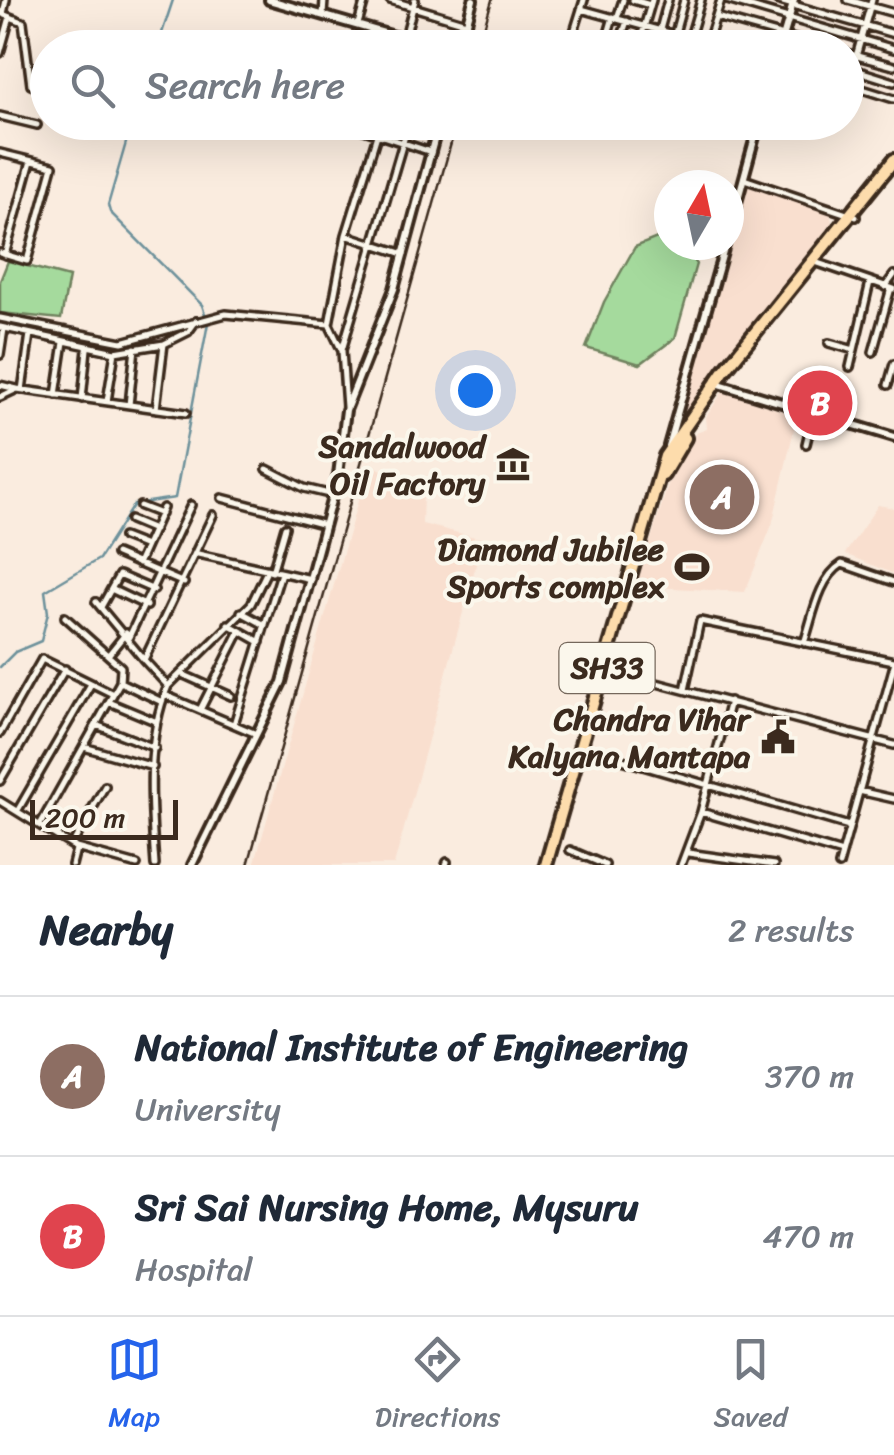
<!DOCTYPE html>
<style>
:root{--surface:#fff;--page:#f6f6f7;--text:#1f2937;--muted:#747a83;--line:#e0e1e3;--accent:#2563eb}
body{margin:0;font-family:Sriracha,sans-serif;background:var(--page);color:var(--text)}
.compass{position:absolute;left:654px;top:170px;width:90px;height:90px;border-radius:50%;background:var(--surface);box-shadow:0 10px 40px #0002;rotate:9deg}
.scale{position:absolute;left:30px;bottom:25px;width:148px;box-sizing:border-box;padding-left:10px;border:5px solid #3b2a1e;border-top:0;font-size:28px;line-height:35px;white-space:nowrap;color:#3b2a1e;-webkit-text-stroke:8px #fbf7ec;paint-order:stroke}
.you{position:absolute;left:475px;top:390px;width:35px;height:35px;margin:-25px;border:8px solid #fff;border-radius:50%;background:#1a73e8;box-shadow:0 0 0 15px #1a73e833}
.badge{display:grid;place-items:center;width:65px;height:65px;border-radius:50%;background:var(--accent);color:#fff;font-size:32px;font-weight:700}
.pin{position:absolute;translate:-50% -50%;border:5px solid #fff;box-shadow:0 2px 10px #0006}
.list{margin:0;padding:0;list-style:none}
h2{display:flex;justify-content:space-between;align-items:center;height:130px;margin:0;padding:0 40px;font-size:42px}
h2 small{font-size:32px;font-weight:400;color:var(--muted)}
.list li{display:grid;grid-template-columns:65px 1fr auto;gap:30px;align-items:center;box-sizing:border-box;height:160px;padding:0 40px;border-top:2px solid var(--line)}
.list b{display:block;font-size:38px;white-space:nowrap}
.list p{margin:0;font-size:32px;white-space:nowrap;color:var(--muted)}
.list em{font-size:32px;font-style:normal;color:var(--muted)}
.icon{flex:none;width:55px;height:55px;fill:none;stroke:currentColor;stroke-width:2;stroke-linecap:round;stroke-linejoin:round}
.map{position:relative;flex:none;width:894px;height:865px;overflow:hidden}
.search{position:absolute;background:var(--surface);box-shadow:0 10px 40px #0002;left:30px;right:30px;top:30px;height:110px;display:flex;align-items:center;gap:25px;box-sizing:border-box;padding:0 35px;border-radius:55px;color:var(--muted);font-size:38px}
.sheet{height:450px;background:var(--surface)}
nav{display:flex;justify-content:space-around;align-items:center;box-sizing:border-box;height:140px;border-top:2px solid var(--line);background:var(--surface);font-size:28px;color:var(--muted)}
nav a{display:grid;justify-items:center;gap:5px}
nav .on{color:var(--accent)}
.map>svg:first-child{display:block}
.built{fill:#f9dfcf}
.green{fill:#a5da9d;stroke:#70825e;stroke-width:2.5}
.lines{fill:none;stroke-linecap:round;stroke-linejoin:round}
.stream{stroke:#6d919b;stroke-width:2.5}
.minor-casing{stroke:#3b2a1e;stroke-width:12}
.tertiary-casing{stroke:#3b2a1e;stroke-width:14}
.primary-casing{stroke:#3b2a1e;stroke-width:18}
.minor{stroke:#fbf7ec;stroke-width:5}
.tertiary{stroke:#fbf7ec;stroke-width:6}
.primary{stroke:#fddcac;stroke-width:10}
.rail{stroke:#3b2a1e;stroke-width:2.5}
.labels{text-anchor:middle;stroke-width:8;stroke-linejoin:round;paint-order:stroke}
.shield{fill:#fbf7ec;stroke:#75685c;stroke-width:2.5}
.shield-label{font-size:30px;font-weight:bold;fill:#3b2a1e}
.poi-label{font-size:32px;font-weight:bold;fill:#3b2a1e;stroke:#fbf7ec;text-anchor:end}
</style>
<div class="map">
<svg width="894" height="865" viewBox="0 0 894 865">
<rect width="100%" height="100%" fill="#faecdf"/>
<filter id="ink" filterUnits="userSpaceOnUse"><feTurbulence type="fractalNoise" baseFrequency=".01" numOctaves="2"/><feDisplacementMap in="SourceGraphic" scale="20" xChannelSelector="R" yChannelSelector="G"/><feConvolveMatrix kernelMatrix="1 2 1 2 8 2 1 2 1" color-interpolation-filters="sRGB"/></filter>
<g filter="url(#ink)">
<path class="built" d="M747 181 829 207 832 222 679 422Z
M723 391 797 416 772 525 745 592 636 586 674 466 696 433 707 429 706 417Z
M369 462 423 496 422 524 483 539 394 865H254Z
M878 505 894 508V574L845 554Z"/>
<path class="green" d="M669 233V245H685L696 264 675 338 640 364 586 348 604 302 635 247Z
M8 261 69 277 61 319 0 313V281Z"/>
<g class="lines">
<path class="stream" d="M157 48 173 0
M0 667 15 652 41 641 48 613 45 591 99 559 134 504 175 498 208 323 202 305 110 212 108 205 132 122"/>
<g class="minor-casing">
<path id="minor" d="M390 0 466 23
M633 0 650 5
M727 0 894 49
M776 0 894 34
M848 0 894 13
M581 9 723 48
M0 13 23 22 31 85 48 92
M3 14 6 0
M323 15 324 0
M716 17 827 48
M617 18 623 0
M358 24 365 0
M402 48 415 0
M569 48 584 0
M604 48 613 17
M618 48 627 21
M638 48 652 0
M655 48 668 0
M671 48 684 0
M687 48 701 0
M706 48 721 0
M0 53 10 17
M846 53 894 66
M846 67 894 82
M846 84 894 99
M848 85 872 0
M0 116 37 125
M349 125 431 152
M0 153 53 166 27 261 0 253
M744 179 856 217
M346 235 404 254
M5 255 31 161
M812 261 894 289
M885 287 894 275
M0 318 122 342 226 314 329 324
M0 327 115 352 164 344 156 409
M829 343 854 350
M164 344 188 332 196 321
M342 350 409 122
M873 352 891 288
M0 355 4 329
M850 367 870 282
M0 385 17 389
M888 385 894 364
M22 390 30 334
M56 395 64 342
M0 397 17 389 186 413
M82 399 87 349
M107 401 115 352
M129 405 135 348
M346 407 342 351 329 324 346 235 381 122
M806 444 813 415
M267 469 304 488 333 495
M222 498 325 525
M140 506 161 514
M130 520 154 530
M123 537 146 546
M116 554 184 583
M198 554 311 579
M138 564 163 508
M272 572 285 527
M111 589 147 606
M96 602 144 660
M101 607 119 575 154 590
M241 612 265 625
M65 617 121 667 120 682
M228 624 260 642
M129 637 191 505
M804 643C813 617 818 579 842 564L894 582
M109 654 126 633
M603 669 894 745
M182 674 231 696
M168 686 144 660 213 515
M685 690 700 621 894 661
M165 695 254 733
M109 702 157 722
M201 708 240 631
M234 724 281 573
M96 725 155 748
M0 733 42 659 113 694
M84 747 153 767
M581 748 849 826
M0 781 65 669
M859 791 894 799
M0 801 76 848 137 865
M18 810 91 684
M701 812 842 853
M41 823 120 682 160 701
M72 845 105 786
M570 850 605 865
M688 853 774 865
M72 865 76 849
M155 865C151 808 145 739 168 686L251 604 267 571
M446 865 447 862
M681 865 701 812 730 701
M839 865 894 665"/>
</g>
<g class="tertiary-casing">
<path id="tertiary" d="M269 0 436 48
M460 48 473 0
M780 48 794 0
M723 122 756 131
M729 232 759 122
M716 383 894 437
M668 446 725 245
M192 865 282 682 338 475 346 410 394 289 439 122"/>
</g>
<g class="primary-casing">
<path id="primary" d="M663 475 685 438
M546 865 665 456 724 371 894 160"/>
</g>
<use href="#minor" class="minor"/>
<use href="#tertiary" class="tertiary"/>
<use href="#primary" class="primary"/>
<path class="rail" d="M478 48 492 0
M248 865 457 122"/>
</g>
</g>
<defs>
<g id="museum-bare" transform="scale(2.7)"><path d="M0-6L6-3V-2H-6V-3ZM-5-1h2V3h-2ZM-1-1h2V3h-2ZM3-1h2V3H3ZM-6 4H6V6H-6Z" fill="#3b2a1e" stroke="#fbf7ec" stroke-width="2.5" paint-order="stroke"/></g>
<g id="stadium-bare" transform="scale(2.7)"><path d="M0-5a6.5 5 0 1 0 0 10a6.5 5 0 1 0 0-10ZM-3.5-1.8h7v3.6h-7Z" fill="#3b2a1e" stroke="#fbf7ec" stroke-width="2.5" paint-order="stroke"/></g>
<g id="civic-bare" transform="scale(2.7)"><path d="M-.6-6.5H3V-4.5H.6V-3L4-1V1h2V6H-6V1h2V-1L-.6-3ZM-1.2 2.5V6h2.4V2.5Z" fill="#3b2a1e" stroke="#fbf7ec" stroke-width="2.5" paint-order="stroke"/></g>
</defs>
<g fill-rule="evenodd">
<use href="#museum-bare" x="513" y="464"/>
<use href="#stadium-bare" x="692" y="567"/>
<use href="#civic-bare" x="778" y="737"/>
</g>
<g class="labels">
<rect class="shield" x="559.5" y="643" width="95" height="50" rx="8"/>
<g class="shield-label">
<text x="607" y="678">SH33</text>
</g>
<g class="poi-label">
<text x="485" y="457">Sandalwood<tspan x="485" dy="37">Oil Factory</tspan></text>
<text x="664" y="560">Diamond Jubilee<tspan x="664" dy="37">Sports complex</tspan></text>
<text x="750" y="730">Chandra Vihar<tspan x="750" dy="37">Kalyana Mantapa</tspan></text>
</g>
</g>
</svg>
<svg class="compass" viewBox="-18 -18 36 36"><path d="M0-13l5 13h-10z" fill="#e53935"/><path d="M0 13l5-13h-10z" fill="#747a83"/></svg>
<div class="scale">200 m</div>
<div class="you"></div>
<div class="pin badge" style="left:722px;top:497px;background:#8d6e63">A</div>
<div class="pin badge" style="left:820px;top:403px;background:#e0444e">B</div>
<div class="search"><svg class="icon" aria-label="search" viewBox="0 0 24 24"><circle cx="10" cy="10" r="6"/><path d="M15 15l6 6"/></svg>Search here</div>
</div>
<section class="sheet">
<h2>Nearby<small>2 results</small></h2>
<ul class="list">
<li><span class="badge" style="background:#8d6e63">A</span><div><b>National Institute of Engineering</b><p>University</p></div><em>370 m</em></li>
<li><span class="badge" style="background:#e0444e">B</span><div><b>Sri Sai Nursing Home, Mysuru</b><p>Hospital</p></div><em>470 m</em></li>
</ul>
</section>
<nav>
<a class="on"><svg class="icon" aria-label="map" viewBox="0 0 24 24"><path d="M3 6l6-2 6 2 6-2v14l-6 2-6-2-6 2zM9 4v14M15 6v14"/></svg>Map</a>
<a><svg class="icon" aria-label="directions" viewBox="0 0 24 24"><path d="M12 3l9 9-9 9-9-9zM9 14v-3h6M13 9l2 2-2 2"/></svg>Directions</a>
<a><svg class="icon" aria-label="saved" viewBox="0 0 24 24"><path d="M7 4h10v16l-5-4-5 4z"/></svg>Saved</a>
</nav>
